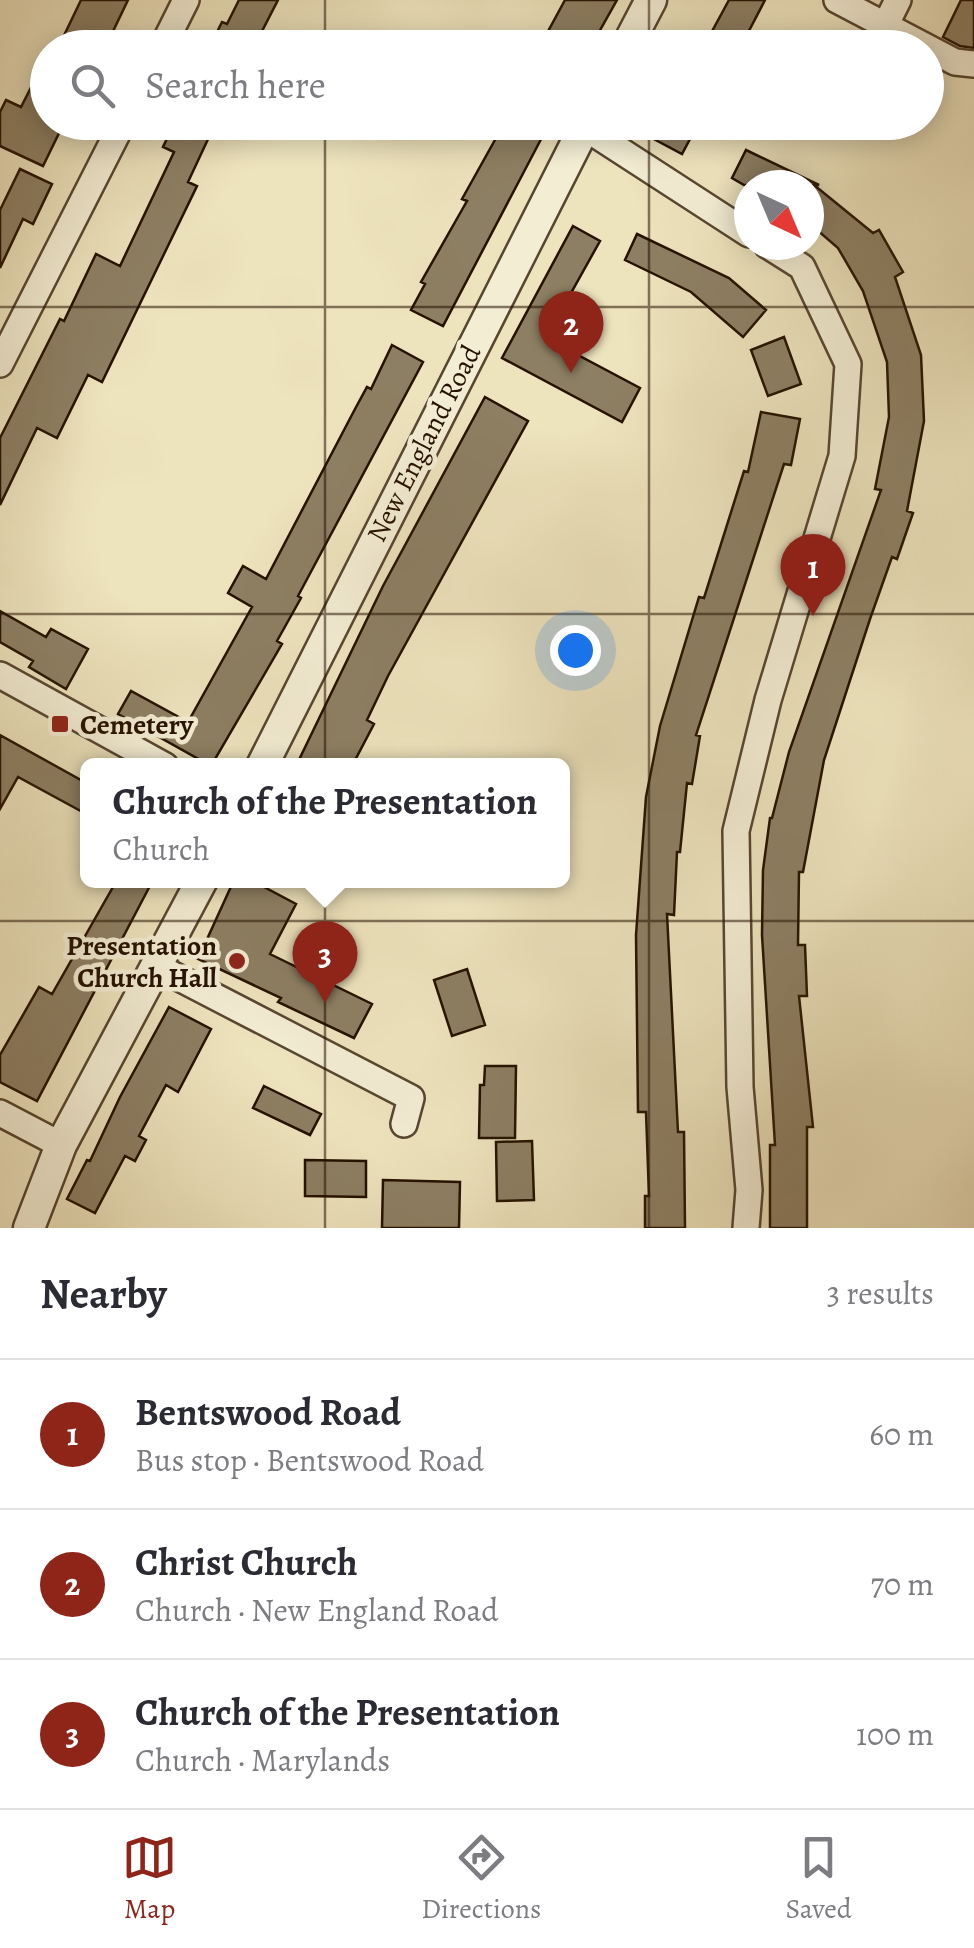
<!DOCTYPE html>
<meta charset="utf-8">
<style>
:root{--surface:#fff;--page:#f7f7f7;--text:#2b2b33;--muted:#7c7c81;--line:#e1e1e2;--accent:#8f2418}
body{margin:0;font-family:Alegreya,serif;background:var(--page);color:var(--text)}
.compass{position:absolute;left:734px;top:170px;width:90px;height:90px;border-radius:50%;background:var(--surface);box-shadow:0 5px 25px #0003;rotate:136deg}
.you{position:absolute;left:575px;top:650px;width:35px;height:35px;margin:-25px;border:8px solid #fff;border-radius:50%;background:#1a73e8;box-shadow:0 0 0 15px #1a73e833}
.badge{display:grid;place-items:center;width:65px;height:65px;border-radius:50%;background:var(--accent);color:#fff;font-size:32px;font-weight:700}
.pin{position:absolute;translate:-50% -82px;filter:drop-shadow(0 2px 5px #0008)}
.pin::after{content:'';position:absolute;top:52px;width:35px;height:30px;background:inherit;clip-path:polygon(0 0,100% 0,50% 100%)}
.popup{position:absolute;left:80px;top:758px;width:490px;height:130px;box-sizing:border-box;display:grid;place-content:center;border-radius:15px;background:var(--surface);filter:drop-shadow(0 2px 8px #0005);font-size:32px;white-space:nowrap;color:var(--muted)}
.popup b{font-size:38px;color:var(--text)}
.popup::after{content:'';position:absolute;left:50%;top:100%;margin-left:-20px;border:20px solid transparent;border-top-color:var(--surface)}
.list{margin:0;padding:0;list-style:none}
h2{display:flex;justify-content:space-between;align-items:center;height:130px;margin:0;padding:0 40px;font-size:42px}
h2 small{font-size:32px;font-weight:400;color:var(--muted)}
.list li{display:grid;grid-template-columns:65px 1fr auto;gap:30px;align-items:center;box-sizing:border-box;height:150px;padding:0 40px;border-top:2px solid var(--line)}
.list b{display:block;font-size:38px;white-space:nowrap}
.list p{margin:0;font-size:32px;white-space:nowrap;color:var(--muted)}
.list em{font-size:32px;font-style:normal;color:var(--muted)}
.icon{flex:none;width:55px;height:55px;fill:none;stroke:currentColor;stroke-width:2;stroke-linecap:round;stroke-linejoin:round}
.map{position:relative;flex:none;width:974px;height:1228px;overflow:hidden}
.search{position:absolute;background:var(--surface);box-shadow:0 5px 25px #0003;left:30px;right:30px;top:30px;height:110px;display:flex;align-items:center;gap:25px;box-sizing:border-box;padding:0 35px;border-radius:55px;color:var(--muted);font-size:38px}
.sheet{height:580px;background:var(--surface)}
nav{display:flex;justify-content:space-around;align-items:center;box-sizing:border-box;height:140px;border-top:2px solid var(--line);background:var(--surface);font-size:28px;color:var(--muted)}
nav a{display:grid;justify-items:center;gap:5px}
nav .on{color:var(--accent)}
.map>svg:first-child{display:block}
.building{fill:#8d7f63;stroke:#251201;stroke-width:2.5}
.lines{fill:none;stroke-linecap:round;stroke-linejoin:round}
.minor-casing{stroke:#574630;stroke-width:30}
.tertiary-casing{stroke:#574630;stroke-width:35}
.minor{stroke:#f3edd4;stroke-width:25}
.tertiary{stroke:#f3edd4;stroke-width:30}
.grid{fill:none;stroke:#251201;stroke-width:2.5;stroke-opacity:0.55}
.poi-dot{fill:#8f2418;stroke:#f3edd4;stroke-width:4}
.labels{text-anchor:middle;stroke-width:9;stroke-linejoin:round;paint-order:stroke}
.street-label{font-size:28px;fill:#251201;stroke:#f3edd4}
.poi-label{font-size:28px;font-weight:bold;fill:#251201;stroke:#f3edd4;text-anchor:start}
</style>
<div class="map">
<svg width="974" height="1228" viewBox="0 0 974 1228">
<rect width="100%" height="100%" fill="#ede3bd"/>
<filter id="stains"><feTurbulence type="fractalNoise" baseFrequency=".002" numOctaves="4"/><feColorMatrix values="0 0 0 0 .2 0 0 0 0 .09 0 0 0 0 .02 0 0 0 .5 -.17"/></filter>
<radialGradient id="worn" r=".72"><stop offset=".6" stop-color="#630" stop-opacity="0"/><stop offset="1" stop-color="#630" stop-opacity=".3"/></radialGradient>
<path class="building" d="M81 0H128L105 48H58Z
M239 0H278L258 39 276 48H209L222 22 227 24Z
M565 0H617L590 48H539Z
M729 0H765L740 48H703Z
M961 0H974V48L960 46 943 37Z
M48 54V122L62 127 43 166 0 146V112L6 100 21 107Z
M175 122H216L188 182 197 186 102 382 88 375 57 438 37 428 0 505V438L60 319 64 321 96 254 120 266 174 152 163 147Z
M505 122H550L443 326 411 310 425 284 421 282 467 201 462 199Z
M661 122H699L682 154 652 138Z
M746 150 819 185H814L873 233 879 230 903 272 895 277 921 355 924 421 907 511 913 513 897 559 892 557 870 619 824 760 803 872H799L798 945H805L807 996H799L813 1127H807V1228H770V1145H775L762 935 763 870 770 818H772L789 752 881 490 875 489 889 417 887 362 863 291 838 248 809 223V185H744L732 178Z
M20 169 52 184 33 224 23 219 0 268V210Z
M573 226 600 241 546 338 640 388 622 422 502 358Z
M637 234 729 278 766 310 743 337 691 292 625 260Z
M784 337 801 384 768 396 751 350Z
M392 345 423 362 298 596 301 598 277 641 282 644 211 766 118 714 131 691 188 722 252 607 228 593 243 566 266 579 355 409 367 387 371 389Z
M485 397 528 421 388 676 367 720 374 724 352 766H296L383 586Z
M761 412 800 419 791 465 784 464 696 735 700 736 692 784 687 783 680 852H677L674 915 667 914 678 1132H684L685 1228H645V1196H649L646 1112H638L636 935 646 797 660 726 699 597 704 598 744 471 748 472Z
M0 611 46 637 51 629 88 649 66 689 29 667 33 661 0 642Z
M0 735 88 784V815L18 777 0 809Z
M117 880H153L37 1101 0 1082V1055L39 987 52 994Z
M234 880H251L296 904 270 954 372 1004 354 1038 278 1002 281 998 198 959Z
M467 969 485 1025 452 1036 434 980Z
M169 1007 211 1029 178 1092 166 1085 139 1136 146 1140 135 1161 125 1156 95 1213 67 1199 87 1160 90 1161 120 1097Z
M485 1066H516L515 1138H479L480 1085H484Z
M264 1086 321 1114 310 1135 253 1108Z
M532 1141 534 1200 497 1201 496 1142Z
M305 1160 366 1161V1197L305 1196Z
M383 1180 460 1182 459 1228H382Z"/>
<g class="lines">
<g class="minor-casing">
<path id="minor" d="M837 0 955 62 974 64
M885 26 898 0
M162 48 186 0
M584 127 749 234
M0 364 123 122
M0 675 165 766
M156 966 411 1098 404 1124
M0 1113 61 1145
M746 1228 749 1190 740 1087 736 831 768 700 842 456 848 364 802 267 767 245"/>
</g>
<g class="tertiary-casing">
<path id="tertiary" d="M626 48 651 0
M262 766 587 122
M29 1228 61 1145 202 880"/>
</g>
<use href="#minor" class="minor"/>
<use href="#tertiary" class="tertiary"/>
</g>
<path class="grid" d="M325 0V48M649 0V48M325 122V1228M649 122V1228M0 307H974M0 614H974M0 921H974"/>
<g class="poi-dot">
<rect x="50" y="714" width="20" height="20" rx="5"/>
<circle cx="237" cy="961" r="10"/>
</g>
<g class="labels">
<g class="street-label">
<text transform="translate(423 443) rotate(-63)" y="10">New England Road</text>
</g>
<g class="poi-label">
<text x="80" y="734">Cemetery</text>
<text x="217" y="955" text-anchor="end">Presentation<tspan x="217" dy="32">Church Hall</tspan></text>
</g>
</g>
<rect width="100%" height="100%" filter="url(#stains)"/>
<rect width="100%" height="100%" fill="url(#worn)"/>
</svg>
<svg class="compass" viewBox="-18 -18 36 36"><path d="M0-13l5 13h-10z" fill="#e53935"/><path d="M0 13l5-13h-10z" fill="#7c7c81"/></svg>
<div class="you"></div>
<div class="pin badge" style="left:813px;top:616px">1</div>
<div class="pin badge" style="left:571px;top:373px">2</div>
<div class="pin badge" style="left:325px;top:1003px">3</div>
<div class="popup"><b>Church of the Presentation</b>Church</div>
<div class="search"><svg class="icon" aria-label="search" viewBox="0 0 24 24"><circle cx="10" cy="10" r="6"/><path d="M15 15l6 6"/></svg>Search here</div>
</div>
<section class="sheet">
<h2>Nearby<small>3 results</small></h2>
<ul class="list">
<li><span class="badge">1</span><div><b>Bentswood Road</b><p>Bus stop · Bentswood Road</p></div><em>60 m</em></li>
<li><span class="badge">2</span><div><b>Christ Church</b><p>Church · New England Road</p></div><em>70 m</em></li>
<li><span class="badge">3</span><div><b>Church of the Presentation</b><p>Church · Marylands</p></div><em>100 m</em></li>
</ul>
</section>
<nav>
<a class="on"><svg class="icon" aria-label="map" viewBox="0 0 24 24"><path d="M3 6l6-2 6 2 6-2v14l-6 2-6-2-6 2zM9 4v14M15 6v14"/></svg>Map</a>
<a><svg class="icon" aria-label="directions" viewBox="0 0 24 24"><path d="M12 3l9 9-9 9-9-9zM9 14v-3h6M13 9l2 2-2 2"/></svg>Directions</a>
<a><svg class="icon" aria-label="saved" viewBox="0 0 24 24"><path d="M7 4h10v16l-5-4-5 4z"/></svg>Saved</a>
</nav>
